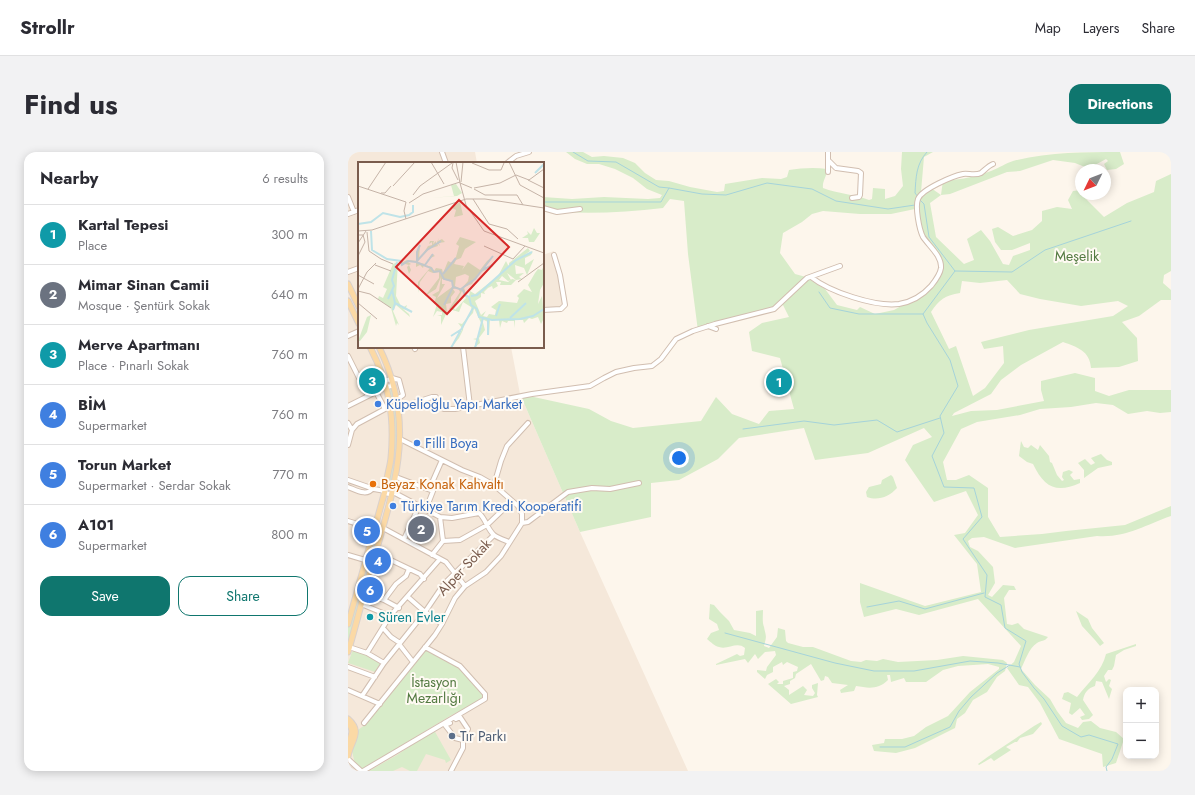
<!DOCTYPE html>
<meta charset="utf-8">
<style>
:root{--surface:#fff;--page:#f2f2f3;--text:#2b2b33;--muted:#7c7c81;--line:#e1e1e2;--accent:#0f766e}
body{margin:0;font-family:Jost,sans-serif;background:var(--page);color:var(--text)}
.controls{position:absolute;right:12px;bottom:12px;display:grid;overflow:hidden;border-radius:8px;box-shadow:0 2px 10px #0003}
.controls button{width:36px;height:36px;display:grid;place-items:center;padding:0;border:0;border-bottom:1px solid var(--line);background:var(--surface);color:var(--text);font:20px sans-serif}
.compass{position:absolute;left:727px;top:12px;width:36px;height:36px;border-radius:50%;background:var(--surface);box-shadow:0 2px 10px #0003;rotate:227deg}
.you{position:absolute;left:331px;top:306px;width:14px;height:14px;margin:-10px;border:3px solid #fff;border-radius:50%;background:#1a73e8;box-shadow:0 0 0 6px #1a73e833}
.badge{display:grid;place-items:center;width:26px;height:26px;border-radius:50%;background:var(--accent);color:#fff;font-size:13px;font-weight:700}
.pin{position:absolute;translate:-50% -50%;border:2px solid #fff;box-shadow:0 1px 4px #0006}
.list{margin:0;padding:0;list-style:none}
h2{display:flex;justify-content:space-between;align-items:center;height:52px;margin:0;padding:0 16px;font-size:17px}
h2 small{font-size:13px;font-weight:400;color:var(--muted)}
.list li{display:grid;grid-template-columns:26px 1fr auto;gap:12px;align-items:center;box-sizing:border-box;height:60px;padding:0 16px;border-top:1px solid var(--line)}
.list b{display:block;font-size:15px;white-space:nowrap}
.list p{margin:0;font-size:13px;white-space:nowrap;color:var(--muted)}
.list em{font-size:13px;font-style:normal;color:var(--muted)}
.actions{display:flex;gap:8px;padding:12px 16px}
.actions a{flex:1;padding:9px 0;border:1px solid var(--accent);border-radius:12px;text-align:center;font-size:14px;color:var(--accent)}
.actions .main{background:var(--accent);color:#fff}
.map{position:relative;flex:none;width:823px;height:619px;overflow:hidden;border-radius:12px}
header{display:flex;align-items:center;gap:24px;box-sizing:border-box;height:56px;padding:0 20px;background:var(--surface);border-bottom:1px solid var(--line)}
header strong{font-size:19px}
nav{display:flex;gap:22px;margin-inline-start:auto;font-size:14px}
.intro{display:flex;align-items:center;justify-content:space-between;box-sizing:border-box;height:96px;padding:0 24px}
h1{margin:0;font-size:28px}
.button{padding:10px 18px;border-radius:12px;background:var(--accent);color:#fff;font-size:14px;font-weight:700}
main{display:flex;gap:24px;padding:0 24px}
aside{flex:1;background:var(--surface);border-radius:12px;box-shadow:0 2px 10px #0003}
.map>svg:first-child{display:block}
.residential{fill:#f5e8da}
.green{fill:#d8ecc9;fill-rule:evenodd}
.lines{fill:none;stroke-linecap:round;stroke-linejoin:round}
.stream{stroke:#a5d3da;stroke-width:1}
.minor-casing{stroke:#d1beb0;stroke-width:6}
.major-casing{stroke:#dad1cd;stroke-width:7}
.minor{stroke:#fff;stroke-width:4}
.major{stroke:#fbd9a5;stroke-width:5}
.shop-dot{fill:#3f7fe0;stroke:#fffaf3;stroke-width:1.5}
.food-dot{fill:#e8710a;stroke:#fffaf3;stroke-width:1.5}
.culture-dot{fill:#0f9aa8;stroke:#fffaf3;stroke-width:1.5}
.service-dot{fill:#5c6f8a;stroke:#fffaf3;stroke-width:1.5}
.labels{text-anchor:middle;stroke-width:4;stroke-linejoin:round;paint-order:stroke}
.park-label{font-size:14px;fill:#537a41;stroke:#fffaf3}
.shop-label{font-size:14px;fill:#366cbe;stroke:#fffaf3;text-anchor:start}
.food-label{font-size:14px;fill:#c56008;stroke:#fffaf3;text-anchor:start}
.street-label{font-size:14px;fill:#7a5c4d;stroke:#fffaf3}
.culture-label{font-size:14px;fill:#0d838f;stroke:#fffaf3;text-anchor:start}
.service-label{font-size:14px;fill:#4e5e75;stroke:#fffaf3;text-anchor:start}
.inset-river{fill:none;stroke:#bfe3e8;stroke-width:2}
.inset-road{fill:none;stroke:#c5b3a7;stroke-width:1}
.view{fill:#d62828;fill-opacity:0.15;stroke:#d62828;stroke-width:2}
.inset-edge{fill:none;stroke:#7a5c4d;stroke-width:2}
</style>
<header>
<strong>Strollr</strong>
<nav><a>Map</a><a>Layers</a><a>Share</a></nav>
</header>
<div class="intro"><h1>Find us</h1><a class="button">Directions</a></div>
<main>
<aside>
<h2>Nearby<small>6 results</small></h2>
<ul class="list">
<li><span class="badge" style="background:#0f9aa8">1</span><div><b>Kartal Tepesi</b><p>Place</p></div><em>300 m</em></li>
<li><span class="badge" style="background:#6b7280">2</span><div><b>Mimar Sinan Camii</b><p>Mosque · Şentürk Sokak</p></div><em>640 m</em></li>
<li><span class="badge" style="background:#0f9aa8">3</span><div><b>Merve Apartmanı</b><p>Place · Pınarlı Sokak</p></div><em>760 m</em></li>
<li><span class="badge" style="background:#3f7fe0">4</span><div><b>BİM</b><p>Supermarket</p></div><em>760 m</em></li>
<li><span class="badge" style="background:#3f7fe0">5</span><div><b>Torun Market</b><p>Supermarket · Serdar Sokak</p></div><em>770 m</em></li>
<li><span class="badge" style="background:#3f7fe0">6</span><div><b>A101</b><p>Supermarket</p></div><em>800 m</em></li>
</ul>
<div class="actions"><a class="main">Save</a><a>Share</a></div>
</aside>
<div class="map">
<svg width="823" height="619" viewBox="0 0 823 619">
<rect width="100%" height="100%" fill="#fdf6ec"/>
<path class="residential" d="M0 0H127L129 11H11V195H163L172 242 232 380 340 619H0Z
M206 99 218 154 195 159V103Z"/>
<path class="green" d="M218 0H235L244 5 256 4 275 6 287 11 297 21 308 28 321 29 342 35 369 40 376 39 377 32 414 26 433 27 439 25 441 18C453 16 467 15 479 17 479 25 474 29 475 36 490 42 506 42 521 48L524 47 525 36 537 37V47L547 44 555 34 553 17 554 0H585L576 5 573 40 575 41 583 36 593 43 595 28C610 29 629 24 643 19 651 16 658 11 665 9 701 0 736 0 772 0L776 12 768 17 759 18 756 12 760 9 758 7 747 13 737 15 727 11 705 8 672 19 659 20 602 42 593 43 582 51 588 85 616 112 626 108 619 87 633 78 642 89 655 112 661 113 665 104 682 98V91L664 98H653L647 90 644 77 650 75 665 84 684 78 694 69V59L709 55 724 57 720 48 725 39 733 38V42H736L737 46 756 65 779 51 806 40 808 29 823 22V119L816 123 815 131 823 138V148H813L791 164 774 170 789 186 790 209 771 215 743 216C742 199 729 195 715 190L673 213 653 228 643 242 606 261 604 264 623 259 649 258 696 249 693 238V229L727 221 747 226V239L761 244 781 238H823V260L812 261 799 259 780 262 765 253 748 251 723 255 692 257 672 263 629 270 613 277 595 310 599 328H608L621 323 640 336V365L652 385 694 382 718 379 777 373 823 354V364C797 373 778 386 749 384L667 396 636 385 624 386 620 389 622 395 630 399 645 415 647 431 640 443 644 445 655 433 666 434 668 438H661L656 446 659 472 664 473 670 471 676 477 700 485C696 490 694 488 689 491 681 496 677 509 673 517L687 533 702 547 709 559 718 571 730 576 735 570 743 569 752 576 768 580 776 587 768 611 755 615 754 602 711 587 692 551 680 535 671 533 659 516 666 510 673 494 630 447 571 463 548 457 516 465 512 450V431L577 454 633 440 629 412 606 383 617 381 630 363 618 339 586 350 557 308 565 293 584 285 576 276 520 301 467 308 456 276 391 286 370 307 331 328 303 331V365L232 380 172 242 241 257 263 269 285 276 353 269 368 245 384 262 411 272 421 259 446 257 432 206 404 199 401 180 414 171 441 165 435 153 417 161 350 179 340 102 336 49 322 47 315 56C275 61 235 62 195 59V45L224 47 256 45 300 47 312 46 314 43 299 37 285 26 267 17 251 12H239L227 7ZM567 57 574 84 592 111 588 128 578 140 546 158 527 162 512 155 509 158 489 153 477 137 458 125 447 122 432 101 435 81 454 70 464 62 475 59 512 62H543ZM659 128 672 142 692 147 733 154 770 149 780 154 765 164 681 178 633 190 636 197 655 194 656 211 637 236 625 244 608 194 601 197 583 160C591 148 597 143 612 141L614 129 632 131Z
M45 236 50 275V293L44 334 40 333 43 317 41 237Z
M673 289 676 295 680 296 683 293 690 298 692 293 701 304 702 310 704 311 709 323 714 329 716 328 714 325 715 320 721 318 725 320 722 323 726 328 732 327V331C708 342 696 335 685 312L679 310 671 304Z
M753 302 759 308 764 310V313L750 316 736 326V318L730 311 737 307 743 313 747 311 743 306Z
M543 323 545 325 549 336C541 345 530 349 519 345L518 340 521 335 533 332 534 328Z
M26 379 30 380 0 490V474Z
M362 452 366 453 372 460 381 469 386 478 402 481 408 484V459L415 458C415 463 414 470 416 475 418 485 419 483 416 494L421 496 429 485 430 476 437 478 438 489 440 491 455 495H465L503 509 513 510 518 508 529 509 535 507 550 510 589 508 615 504 655 508 659 511 657 519 649 525 639 540 625 548 617 561 609 567 607 576 567 596 548 601 526 599 524 593 536 591 537 587H554L566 584 578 575 600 564 622 540 651 517V515L640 512 610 514 595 518 578 530H558L556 526 543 530 542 523H539L540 528C530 538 520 536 508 534L506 539 493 541 492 538 500 533 484 531 480 525 477 524 476 528 473 529 463 512 448 522 447 526 442 529V532L436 534 441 538V543L455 534 459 538 456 543 465 544 467 541 464 536V533L470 531 469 543 470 545 443 552 420 532 428 527 431 530 429 532H435V529L445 526V520L449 519 450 515 439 510 435 513 434 510 425 515V520L419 523 417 527 409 520V518L418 519 419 515 428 503 427 499 417 500 410 507 407 502 400 511 397 507 368 513V512L389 502 392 504 396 503 397 496C389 489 380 498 371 495 366 494 363 490 359 487L363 481 371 478 369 472 361 467Z
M728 459 740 467 744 476 756 491 752 494 747 488 734 474Z
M788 492V494L776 498 768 503 766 514 764 518H760L756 524 758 530 761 527 763 528 761 534 764 537 761 547 754 530 748 529 747 534C740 536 736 541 735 548L745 563 741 567 734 568 732 565 737 563 732 556 724 563 721 561 723 551 714 547 716 541 720 540 729 545C740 531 754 519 758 502Z
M6 498C15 501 28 505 33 513L27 520 0 511 4 500Z
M78 498 112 516 136 543 131 549 102 564 13 618 7 612 4 599V595L10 578 18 572Z
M693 570 694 572 685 582 672 586 669 590H667L658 595 663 598 646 609 643 606 631 613 630 612 641 604 686 574Z
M86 578 103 608 98 611 97 608 78 602 69 619H62L54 615 45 619H21L49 603Z"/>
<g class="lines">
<path class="stream" d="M225 0 240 9 268 10 311 35 321 36
M570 45 567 41C568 25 568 12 579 0
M572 48 576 52 581 85 607 119 575 162 579 171 602 208 610 234 592 264 596 281 584 304 596 335 626 336 634 365 615 387 639 423 637 445 653 453 657 476 678 489 671 512 674 520 686 536 696 547 714 574 733 585 741 583 770 592 764 607 758 615 759 619
M195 50H313L321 36 354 42 378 43 419 31 464 37 488 49 540 57 567 53
M607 119 664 120 697 98 783 69
M471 140 482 156 511 162H575
M395 277 456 269 486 273 529 268 549 280 592 266
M519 455 551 449 577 457 636 441
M377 481 487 511 526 519H566L622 509 650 511 672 515
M532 595H557L602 575 611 559 623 545 649 521 662 513"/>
<g class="minor-casing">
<path id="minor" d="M94 0 98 11
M481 9 488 16 510 19 513 21 512 43 511 45 504 46
M159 11 168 4 181 0
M480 20V0
M0 45 6 60
M195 56 209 60 232 57
M0 62 11 58
M0 120 11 116
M463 125C482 140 527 155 551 152 563 150 575 143 583 134 587 129 592 123 593 116 594 104 581 94 575 85 571 77 567 55 570 47 574 37 605 24 615 22 620 21 627 24 633 21 637 18 640 14 645 12
M195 158 213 157 217 153 212 123 206 103
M360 174 368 177
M0 184 11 179
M66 195 67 197
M115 195 122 254
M0 204 20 244
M44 226 51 228 55 243 48 248
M37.5 231a3.5 3.5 0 1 1 7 0a3.5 3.5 0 1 1-7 0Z
M0 254 38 235
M50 256 84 245H88L91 255 96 257H107L184 242 242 234 256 226 268 220 286 216 304 214 313 207 328 187 345 179 367 172 426 157 459 126 492 114
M0 271 4 278 0 293
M4 278 9 272 37 257 28 240
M48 325 85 339
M0 328 26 337 37 339
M146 333 153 309 159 294 180 271
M37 338a4 4 0 1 1 8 0a4 4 0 1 1-8 0Z
M0 335C8 338 19 345 25 336
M45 340 92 365 104 366 131 361C138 367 139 377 146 383 150 386 156 388 161 390
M78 357 87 334 83 333 94 308
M92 365 95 389
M0 369 26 377
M174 371 180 370 220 340 244 336 262 337 291 331
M35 376 98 410 117 434
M56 387 71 354
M28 401 72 422 76 427
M0 403 17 408
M84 403 95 389 112 388 139 373 164 349
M16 441 36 448 51 456
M60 445 77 460 94 472
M36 448 48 432 58 424 61 417
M13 452 42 464
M35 476 43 485 52 491
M51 492 65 510
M1 495 19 501 36 511
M19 501 42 464 92 407
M0 515 27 525
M0 538 32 552
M14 544 36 511 77 460 96 432 146 383
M16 571 87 483 94 472 107 446 117 434 138 420 153 404 174 371V362L170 354 146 333 132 325 114 318 52 287
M102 571 97 573 107 586 115 588
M0 607 13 619
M15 619 137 547V542L112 514 77 495
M103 619 115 596V588L120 577 112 565 108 567"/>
</g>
<g class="major-casing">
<path id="major" d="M0 132 11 155
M0 149 11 172
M22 195C41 232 47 264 43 306 42 316 38 326 38 336
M0 472 37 339
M0 500C9 470 16 440 25 410 47 333 69 272 31 195
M0 567C15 580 3 588 0 604
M0 571C7 578 3 584 0 592
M0 616 3 619"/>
</g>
<use href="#minor" class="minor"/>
<use href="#major" class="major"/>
</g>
<g class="shop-dot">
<circle cx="30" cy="252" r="4"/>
<circle cx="69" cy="291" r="4"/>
<circle cx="45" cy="354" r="4"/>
</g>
<circle class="food-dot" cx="25" cy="332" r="4"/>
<circle class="culture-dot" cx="22" cy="465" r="4"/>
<circle class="service-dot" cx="104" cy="584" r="4"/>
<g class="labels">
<g class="park-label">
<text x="729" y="109">Meşelik</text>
<text x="86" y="535">İstasyon<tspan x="86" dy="16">Mezarlığı</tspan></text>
</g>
<g class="shop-label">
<text x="38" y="257">Küpelioğlu Yapı Market</text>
<text x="77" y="296">Filli Boya</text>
<text x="53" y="359">Türkiye Tarım Kredi Kooperatifi</text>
</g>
<g class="food-label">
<text x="33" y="337">Beyaz Konak Kahvaltı</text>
</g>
<g class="street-label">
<text transform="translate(116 415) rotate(-47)" y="5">Alper Sokak</text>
</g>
<g class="culture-label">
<text x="30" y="470">Süren Evler</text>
</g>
<g class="service-label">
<text x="112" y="589">Tır Parkı</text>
</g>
</g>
<g transform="translate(10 10)">
<rect width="186" height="186" fill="#fdf6ec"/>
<path d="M98 22 104 31 99 34 72 36 96 34 93 23ZM102 40 105 53 96 55 98 48 94 46ZM176 66 179 71H182L176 80H171L170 76H164L170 72 169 69 173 73ZM102 75 118 80 107 87 103 96 98 98 96 102 106 104 104 108 110 100 122 108 129 99 135 94 124 107 136 103 120 112 114 122 106 125 108 133 111 134 112 129 117 132 140 114 148 99 151 105V101L170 86 172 89 164 95 175 89 173 93 167 96V103L176 97 169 113 166 106 157 103 158 112 166 111 161 115 164 117 158 118 149 111 153 118 150 119 144 114 141 118 150 120 154 117 158 118 153 123H142L143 120H138L140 124 135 127 134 124 130 126 126 130 127 132 123 131V135L117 139 123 153 128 149 125 154 129 155 131 152 137 153 138 148 133 145 141 139 159 141 161 136 159 134 166 127 174 130 170 123 177 111 180 107 184 108 186 103V121L182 128 180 142 184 134 186 156 183 162 180 155 174 157 171 156 166 161 165 158H157V166L156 159H150L149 161 144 159 142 166 141 158H132L131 174 130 160 124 157 127 168 121 176 122 181 116 186 119 178 115 177 120 176 124 163 116 146 115 151 106 161 105 168 101 176 93 186 104 168 93 174 104 166 100 161 104 162 109 156 114 148 113 145 105 140 101 150 91 147 102 130 100 126 95 127 97 130 93 135V141L88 142 89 150 83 163V154L79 153H84V150L79 149 75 155 79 142H76L78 135 74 133 81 129 83 115 78 127 67 134 81 116V110L75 111 70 109 62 120 60 131V120L72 106 66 103 65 106 62 103 58 105V100H50L53 102 51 103 53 108 51 112 49 105 51 103 43 101 49 98 59 99 58 91 62 82 61 98 70 84 74 83V80L71 82 72 79H76L75 82 78 79V82L81 76 80 79 84 77 87 80 81 81 82 84 79 81 80 84 71 87 59 100 67 102 74 92 77 94 70 97 67 103 74 105 76 109 78 106 84 107 85 111 90 99 94 101 98 95 101 84 98 82ZM107 112 111 114 110 119 103 127 97 124 98 115ZM84 117 94 120V125L79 136 87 122H84ZM104 129 108 136 97 148 96 146ZM40 100 38 134 44 146 49 143 48 146 55 150 45 147 51 152 52 155 38 143 35 149 41 163 39 161 38 164 33 146 20 137 21 134 25 136 29 127 25 125 35 102ZM13 153 9 170 2 179H0L9 155Z" fill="#d8ecc9" fill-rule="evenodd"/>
<path class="inset-river" d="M177 11 186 2M0 62 13 60 25 51 42 55 51 53 55 50V43M13 69 14 88 29 97 43 99 44 103 50 99 58 100 73 106 76 110 82 109 86 117 94 119 95 125 105 128 107 133 111 135 113 143 119 147 121 155 134 158 162 157 175 154 186 147M59 99V90L62 83M58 100 69 88 83 79M67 103 75 92M124 108 135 103M85 112 98 96M34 127 37 141 35 148M103 127 117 117 135 94M113 134 119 133 158 98 174 90M30 137 36 124 34 118 39 100M37 141 54 150M86 143 95 125M138 154 142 142M152 156 168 141M130 158V173M93 174 104 167M93 186 115 146M117 186 125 156"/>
<path class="inset-road" d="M73 0 86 22M98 0 102 21 114 26M151 0 162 23 186 36M95 1 94 6 100 18M114 1 131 8H143L146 1M170 18 186 26M103 20 105 0M102 21 108 43 126 69 186 91M0 24 48 40M35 24 57 0M116 26 142 21 158 13 171 18 186 7M10 27 28 0M116 27 127 33H159L165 43M23 31H27L33 24M55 33 62 24 94 1M115 37 131 62 149 67 160 77M51 41 65 32 102 20M48 57 46 49 48 40M0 69 14 68 108 37H127L186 46M9 70 11 89 23 97 35 102M0 73H5L7 80 0 94M0 81 8 69M126 84 155 97 167 84M17 103 33 109M0 113 16 122M160 120 186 101M0 127 9 110 18 101M0 129 12 132 33 146M0 141 19 157"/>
<path class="view" d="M101 38 151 85 89 152 38 105Z"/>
<rect width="186" height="186" class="inset-edge"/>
</g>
</svg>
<div class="controls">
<button>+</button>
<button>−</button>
</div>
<svg class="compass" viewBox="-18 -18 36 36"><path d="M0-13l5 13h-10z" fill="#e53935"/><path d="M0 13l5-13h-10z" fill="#7c7c81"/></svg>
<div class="you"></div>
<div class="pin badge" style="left:431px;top:230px;background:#0f9aa8">1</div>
<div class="pin badge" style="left:73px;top:377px;background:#6b7280">2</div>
<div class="pin badge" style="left:24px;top:229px;background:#0f9aa8">3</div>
<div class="pin badge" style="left:30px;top:409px;background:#3f7fe0">4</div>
<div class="pin badge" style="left:19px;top:379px;background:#3f7fe0">5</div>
<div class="pin badge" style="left:22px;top:438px;background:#3f7fe0">6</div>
</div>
</main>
